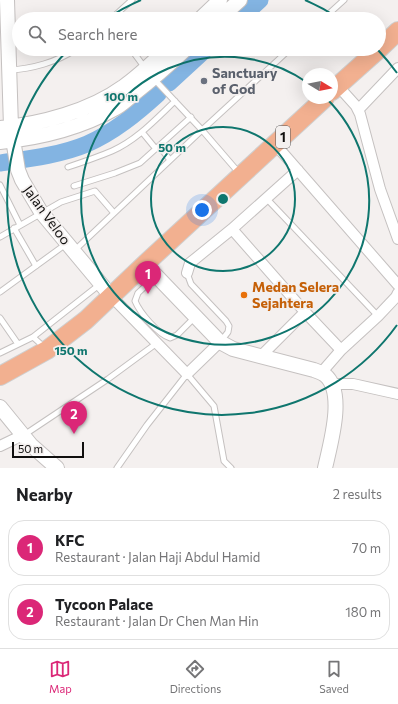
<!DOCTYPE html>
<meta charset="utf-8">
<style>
:root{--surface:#fff;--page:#f6f6f6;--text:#202124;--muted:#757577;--line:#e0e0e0;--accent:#db2777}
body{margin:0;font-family:Commissioner,sans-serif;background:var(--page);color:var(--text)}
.compass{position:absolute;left:302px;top:68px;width:36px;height:36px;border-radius:50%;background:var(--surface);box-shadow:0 4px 16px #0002;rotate:100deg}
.scale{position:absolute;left:12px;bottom:10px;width:72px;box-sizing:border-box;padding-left:4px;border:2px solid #100f0e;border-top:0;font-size:11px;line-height:14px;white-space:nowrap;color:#100f0e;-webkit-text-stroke:3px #f4f0ef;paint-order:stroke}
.you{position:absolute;left:202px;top:210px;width:14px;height:14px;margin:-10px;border:3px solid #fff;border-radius:50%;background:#1a73e8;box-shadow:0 0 0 6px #1a73e833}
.badge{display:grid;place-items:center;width:26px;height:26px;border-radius:50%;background:var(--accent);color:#fff;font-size:13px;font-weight:700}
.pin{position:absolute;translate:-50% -33px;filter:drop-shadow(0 1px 2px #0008)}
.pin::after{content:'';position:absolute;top:21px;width:14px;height:12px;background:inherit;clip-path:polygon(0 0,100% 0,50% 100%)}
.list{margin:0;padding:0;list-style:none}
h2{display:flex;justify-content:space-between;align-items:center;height:52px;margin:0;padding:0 16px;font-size:17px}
h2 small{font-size:13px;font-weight:400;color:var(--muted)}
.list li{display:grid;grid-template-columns:26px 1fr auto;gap:12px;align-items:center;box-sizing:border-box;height:56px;margin:0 8px 8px;padding:0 8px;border:1px solid var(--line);border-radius:16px}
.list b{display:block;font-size:15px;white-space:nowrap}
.list p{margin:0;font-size:13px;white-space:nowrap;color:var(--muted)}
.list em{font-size:13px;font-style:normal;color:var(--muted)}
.icon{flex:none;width:22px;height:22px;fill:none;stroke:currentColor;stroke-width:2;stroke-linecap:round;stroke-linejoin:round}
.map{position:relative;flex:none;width:398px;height:468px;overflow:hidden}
.search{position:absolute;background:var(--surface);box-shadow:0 4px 16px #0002;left:12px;right:12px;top:12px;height:44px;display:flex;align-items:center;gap:10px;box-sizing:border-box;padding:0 14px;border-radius:22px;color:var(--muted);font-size:15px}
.sheet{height:180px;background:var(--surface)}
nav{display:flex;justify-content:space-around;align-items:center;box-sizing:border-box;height:56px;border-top:1px solid var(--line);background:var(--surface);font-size:11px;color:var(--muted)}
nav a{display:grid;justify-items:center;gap:2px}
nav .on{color:var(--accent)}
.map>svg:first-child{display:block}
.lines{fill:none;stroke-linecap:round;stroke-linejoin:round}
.river{stroke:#83b4e2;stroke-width:17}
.lane-casing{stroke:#c5c1c0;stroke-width:7}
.street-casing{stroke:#c5c1c0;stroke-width:12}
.secondary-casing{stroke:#c5c1c0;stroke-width:16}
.highway-casing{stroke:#cfcfcf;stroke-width:20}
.lane{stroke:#fff;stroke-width:5}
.street{stroke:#fff;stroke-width:10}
.secondary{stroke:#fff;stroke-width:14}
.highway{stroke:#f2b090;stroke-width:18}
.ring{fill:none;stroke:#0f766e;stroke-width:2}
.worship-dot{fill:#6b7280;stroke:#f4f0ef;stroke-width:1.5}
.food-dot{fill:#e8710a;stroke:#f4f0ef;stroke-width:1.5}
.labels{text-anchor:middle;stroke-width:3.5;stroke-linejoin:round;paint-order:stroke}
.shield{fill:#f4f0ef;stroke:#545252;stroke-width:1}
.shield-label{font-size:13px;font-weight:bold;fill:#100f0e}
.worship-label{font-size:14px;font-weight:bold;fill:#5b616d;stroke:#f4f0ef;text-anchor:start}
.street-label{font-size:14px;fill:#100f0e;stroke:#f4f0ef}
.food-label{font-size:14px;font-weight:bold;fill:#c56008;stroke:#f4f0ef;text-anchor:start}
.centre{fill:#0f766e;stroke:#f4f0ef;stroke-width:2}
.ring-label{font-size:12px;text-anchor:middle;font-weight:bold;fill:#0f766e;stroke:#f4f0ef;stroke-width:3.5;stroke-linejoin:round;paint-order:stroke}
</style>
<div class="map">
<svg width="398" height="468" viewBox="0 0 398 468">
<rect width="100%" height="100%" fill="#f4f0ef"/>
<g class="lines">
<path class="river" d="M239 19 260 0
M169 83 206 49
M0 163C28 159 61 155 87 144 114 132 136 114 158 94"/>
<g class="lane-casing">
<path id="lane" d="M111 19 132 0
M323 19 344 0
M131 49 145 68
M9 70C32 69 57 62 76 49
M154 79 202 130 240 174
M142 132 156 149
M159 146 170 160
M68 167C83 162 98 157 112 151 137 140 156 119 175 101
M0 185 20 225
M74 186 115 173 140 163 191 117
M267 199 378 316
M14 228 36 266
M0 237 61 202 95 191 114 213
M75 250 202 130 290 49
M187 273 191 284 226 321 229 326 228 332 221 341
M155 277 138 293 135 301C140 313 158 334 170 338L177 335 195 317
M0 292 66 244
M0 318 18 344
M33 337 44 347
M0 353 33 337 99 285
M24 435 108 379 157 343
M117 468 147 425 187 374 214 406 224 461 231 468"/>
</g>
<g class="street-casing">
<path id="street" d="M338 86 356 106 360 114 380 189 398 239
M358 110 398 68
M275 144 398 285
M187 273 190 263 232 229
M111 296 187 374 220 342
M305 312 341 350
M261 356 305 312 232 229 298 170
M321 373 341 350 378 316 396 297 398 293
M332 384H353L398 394
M0 446 23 435"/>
</g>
<g class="secondary-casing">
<path id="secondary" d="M7 0 11 127 18 170 22 180 41 212 111 296
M200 19 220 0
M219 19 240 0
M0 128C41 124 90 111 123 87 139 76 153 62 167 49
M0 142C40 138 81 128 116 108 123 104 129 98 135 93 153 79 170 64 186 49
M145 264 220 342 233 349 314 370C317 371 322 373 325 375 346 392 330 445 325 468
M0 407 31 445 57 468"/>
</g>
<g class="highway-casing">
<path id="highway" d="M379 49 398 31
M332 91 379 49
M0 376 47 350 86 320 145 264 325 98"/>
</g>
<use href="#lane" class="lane"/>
<use href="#street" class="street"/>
<use href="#secondary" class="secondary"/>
<use href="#highway" class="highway"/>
</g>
<g class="ring">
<circle cx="223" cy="199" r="72"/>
<path d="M326 98A144 144 0 1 1 308 83"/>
<path d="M397 325A215 215 0 1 1 68 50M106 19A215 215 0 0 1 141 0M305 0A215 215 0 0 1 340 19M378 50A215 215 0 0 1 397 73"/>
</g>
<circle class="worship-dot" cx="204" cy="81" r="4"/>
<circle class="food-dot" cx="244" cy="295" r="4"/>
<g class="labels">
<rect class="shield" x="276" y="126" width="14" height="22" rx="3"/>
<g class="shield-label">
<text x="283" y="142">1</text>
</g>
<g class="worship-label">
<text x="212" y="78">Sanctuary<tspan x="212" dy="16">of God</tspan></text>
</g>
<g class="street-label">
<text transform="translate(47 215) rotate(54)" y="5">Jalan Veloo</text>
</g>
<g class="food-label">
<text x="252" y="292">Medan Selera<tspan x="252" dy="16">Sejahtera</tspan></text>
</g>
</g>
<circle cx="223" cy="199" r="6" class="centre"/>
<g class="ring-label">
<text x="121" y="101">100 m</text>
<text x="172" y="152">50 m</text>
<text x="71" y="355">150 m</text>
</g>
</svg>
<svg class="compass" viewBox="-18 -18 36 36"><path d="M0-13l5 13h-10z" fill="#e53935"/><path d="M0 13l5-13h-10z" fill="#757577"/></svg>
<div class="scale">50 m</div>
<div class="you"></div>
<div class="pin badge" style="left:148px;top:294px">1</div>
<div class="pin badge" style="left:74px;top:434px">2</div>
<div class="search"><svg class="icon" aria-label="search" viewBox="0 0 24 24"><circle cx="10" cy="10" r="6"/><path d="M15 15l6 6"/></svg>Search here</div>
</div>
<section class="sheet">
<h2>Nearby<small>2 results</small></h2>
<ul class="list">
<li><span class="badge">1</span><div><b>KFC</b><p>Restaurant · Jalan Haji Abdul Hamid</p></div><em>70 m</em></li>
<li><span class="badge">2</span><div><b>Tycoon Palace</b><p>Restaurant · Jalan Dr Chen Man Hin</p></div><em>180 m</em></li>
</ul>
</section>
<nav>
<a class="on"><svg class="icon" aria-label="map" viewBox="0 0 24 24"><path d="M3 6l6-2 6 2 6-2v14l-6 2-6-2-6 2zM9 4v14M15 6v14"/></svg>Map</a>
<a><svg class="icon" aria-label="directions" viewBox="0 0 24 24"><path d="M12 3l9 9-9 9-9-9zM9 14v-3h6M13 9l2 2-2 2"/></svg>Directions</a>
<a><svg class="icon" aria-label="saved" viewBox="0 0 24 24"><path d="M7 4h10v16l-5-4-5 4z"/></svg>Saved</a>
</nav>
